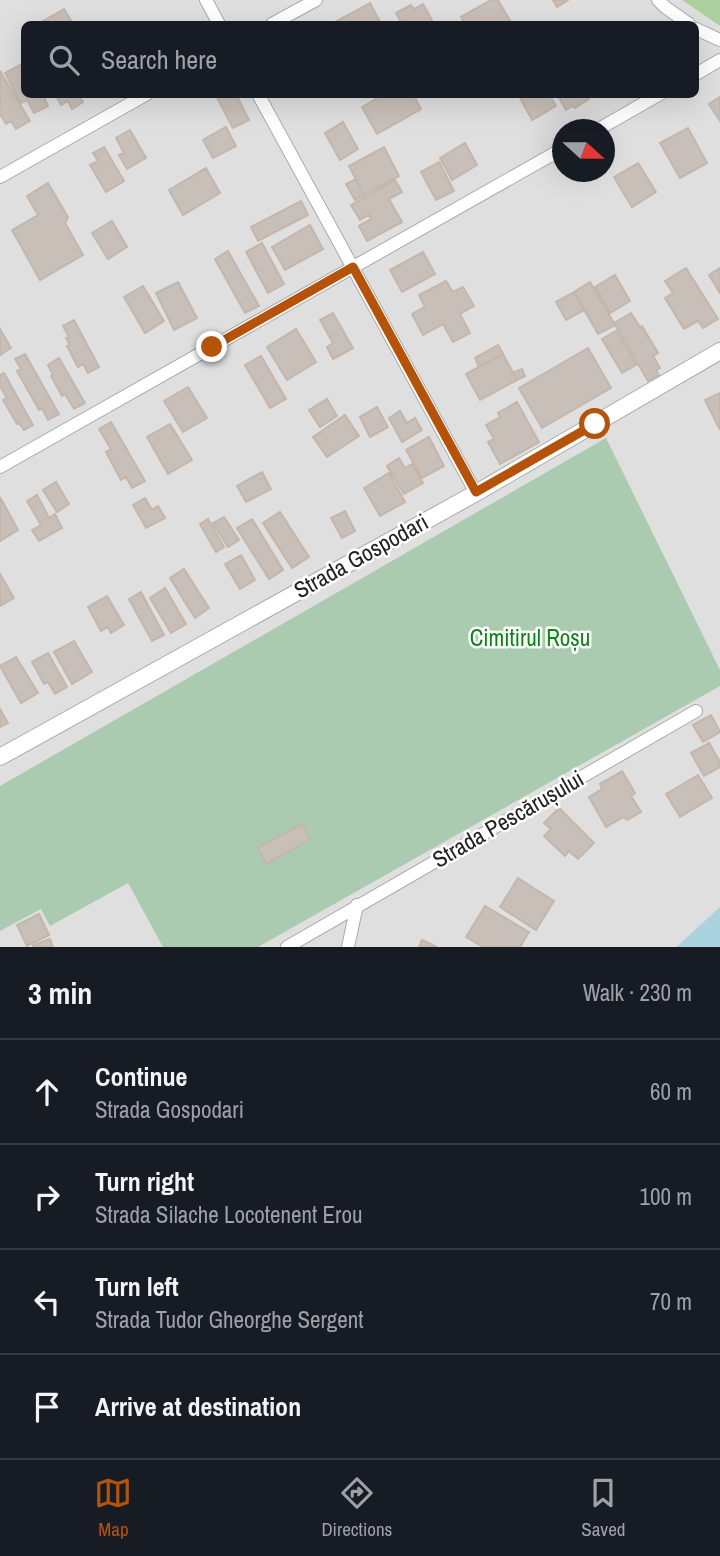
<!DOCTYPE html>
<meta charset="utf-8">
<style>
:root{--surface:#171b24;--page:#242831;--text:#f1f3f6;--muted:#9ea1a6;--line:#363941;--accent:#b45309}
body{margin:0;font-family:"Archivo Narrow",sans-serif;background:var(--page);color:var(--text)}
.compass{position:absolute;left:552px;top:119px;width:63px;height:63px;border-radius:50%;background:var(--surface);box-shadow:0 7px 28px #0002;rotate:111deg}
.stop{position:absolute;width:21px;height:21px;margin:-16px;border:5px solid #b45309;border-radius:50%;background:#fff}
.stop.end{background:#b45309;border-color:#fff;box-shadow:0 2px 7px #0008}
.list{margin:0;padding:0;list-style:none}
h2{display:flex;justify-content:space-between;align-items:center;height:91px;margin:0;padding:0 28px;font-size:30px}
h2 small{font-size:23px;font-weight:400;color:var(--muted)}
.list li{display:grid;grid-template-columns:46px 1fr auto;gap:21px;align-items:center;box-sizing:border-box;height:105px;padding:0 28px;border-top:2px solid var(--line)}
.list b{display:block;font-size:26px;white-space:nowrap}
.list p{margin:0;font-size:23px;white-space:nowrap;color:var(--muted)}
.list em{font-size:23px;font-style:normal;color:var(--muted)}
.icon{flex:none;width:38px;height:38px;fill:none;stroke:currentColor;stroke-width:2;stroke-linecap:round;stroke-linejoin:round}
.map{position:relative;flex:none;width:720px;height:947px;overflow:hidden}
.search{position:absolute;background:var(--surface);box-shadow:0 7px 28px #0002;left:21px;right:21px;top:21px;height:77px;display:flex;align-items:center;gap:18px;box-sizing:border-box;padding:0 24px;border-radius:10px;color:var(--muted);font-size:26px}
.sheet{height:511px;background:var(--surface)}
nav{display:flex;justify-content:space-around;align-items:center;box-sizing:border-box;height:98px;border-top:2px solid var(--line);background:var(--surface);font-size:19px;color:var(--muted)}
nav a{display:grid;justify-items:center;gap:4px}
nav .on{color:var(--accent)}
.map>svg:first-child{display:block}
.residential{fill:#e0dfdf;fill-rule:evenodd}
.forest{fill:#add19e}
.cemetery{fill:#aacbaf}
.water{fill:#aad3df}
.building{fill:#c7bfb8;stroke:#c4b6ab;stroke-width:2}
.lines{fill:none;stroke-linecap:round;stroke-linejoin:round}
.minor-casing{stroke:#a9a9a9;stroke-width:14}
.tertiary-casing{stroke:#a9a9a9;stroke-width:18}
.minor{stroke:#fff;stroke-width:12}
.tertiary{stroke:#fff;stroke-width:16}
.route{stroke:#b45309;stroke-width:9}
.labels{text-anchor:middle;stroke-width:5;stroke-linejoin:round;paint-order:stroke}
.street-label{font-size:23px;fill:#222;stroke:#fff}
.park-label{font-size:23px;fill:#0c8416;stroke:#fff}
</style>
<div class="map">
<svg width="720" height="947" viewBox="0 0 720 947">
<rect width="100%" height="100%" fill="#f2efe9"/>
<path class="residential" d="M0 0H682L720 26V907L676 947H0ZM24 24H696V94H24ZM562 130H604V172H562Z"/>
<path class="forest" d="M682 0H720V26Z"/>
<path class="cemetery" d="M606 438 720 670V686L258 947H163L128 883 50 926 41 909 0 931V786Z"/>
<path class="water" d="M720 907V947H676Z"/>
<path class="building" d="M491 0H498L512 24H465L461 17Z
M553 0H568L557 7Z
M370 3 381 24H338L337 21Z
M423 4 434 24H402L396 13 411 5 414 9Z
M64 9 73 24H38Z
M24 63V94H43L48 106 34 113 27 100 21 103 5 73Z
M0 71 30 121 16 129 11 121 6 124 0 114Z
M55 94H78L83 102 72 109 68 101 61 105Z
M215 94H236L249 120 233 128Z
M384 94H413L421 109 377 134 362 107Z
M518 94H549L556 106 532 120Z
M557 94H592L588 97 589 99 575 108 573 106 566 110Z
M720 97V121L709 104Z
M343 122 358 149 340 160 325 133Z
M226 127 236 146 213 158 203 140Z
M688 128 707 163 680 178 660 143Z
M130 130 146 158 127 169 119 155 124 153 116 138Z
M465 143 477 165 452 180 440 158Z
M104 147 124 181 106 192 90 165 98 161 93 153Z
M384 147 399 176 364 195 349 166Z
M439 162 454 191 436 200 421 172Z
M638 163 656 192 632 207 614 177Z
M206 168 220 193 183 215 169 190Z
M356 179 364 195 355 200 346 184Z
M395 180 402 192 389 199 402 222 367 241 359 226 371 219 369 215 360 220 351 205Z
M48 183 68 217 65 223 83 255 40 280 12 230 38 215 27 196Z
M301 201 308 215 258 241 251 227Z
M112 221 127 247 108 259 92 233Z
M310 225 323 249 285 270 272 247Z
M262 243 284 284 268 293 246 252Z
M228 251 259 306 245 313 215 259Z
M423 252 435 274 402 292 390 270Z
M686 268 718 319 703 328 698 321 684 329 665 298 673 293 665 281Z
M720 268V293L709 275Z
M615 275 630 301 610 313 595 287Z
M446 281 453 292 463 287 474 306 460 314 470 333 453 342 443 324 423 335 412 314 425 307 419 295Z
M178 282 197 318 174 330 156 293Z
M590 282 615 325 598 334 574 292Z
M143 286 164 321 145 333 124 297Z
M574 292 584 310 566 320 556 302Z
M333 313 353 348 333 359 327 347 333 343 320 320Z
M631 313 640 327 642 326 658 353 653 356 660 368 656 370 659 375 648 381 614 323Z
M74 320 99 367 88 373 83 364 78 367 67 346 70 345 66 338 69 337 63 326Z
M0 329 11 348 0 355Z
M296 329 316 362 287 380 267 347Z
M616 331 636 365 622 373 602 339Z
M498 345 503 354 479 367 475 358Z
M588 348 611 388 542 428 519 388Z
M25 354 59 414 48 420 42 408 39 410 17 371 21 369 15 359Z
M503 354 517 380 480 400 466 374Z
M261 356 286 399 270 408 245 365Z
M59 358 85 403 74 409 65 394 62 396 51 376 53 375 48 365Z
M522 369 525 376 517 380 513 373Z
M4 373 33 425 24 430 19 423 17 424 3 400 7 398 0 386V375Z
M188 387 207 418 183 432 164 401Z
M720 393V430L705 400Z
M327 399 337 416 320 427 309 410Z
M517 402 539 442 500 464 488 442 494 439 486 425 500 417 498 413Z
M377 407 388 427 370 437 360 417Z
M400 411 407 423 415 418 422 430 402 442 389 418Z
M345 415 359 436 327 457 313 437Z
M111 422 145 481 132 488 126 477 121 480 106 452 111 449 99 429Z
M170 424 192 460 168 474 147 437Z
M429 437 444 466 422 478 406 450Z
M399 458 405 468 412 464 423 483 404 494 387 466Z
M262 472 271 489 246 502 237 486Z
M389 473 405 502 380 516 364 488Z
M56 482 69 504 57 512 43 490Z
M37 495 49 518 55 514 62 528 39 541 32 530 41 525 27 501Z
M0 497 18 530 0 541Z
M145 498 152 510 158 506 165 518 146 528 133 505Z
M345 511 355 531 342 538 331 518Z
M280 512 309 557 292 568 263 523Z
M224 517 239 540 228 547 213 523Z
M208 519 224 547 216 552 200 524Z
M252 519 283 570 269 579 237 528Z
M241 555 255 580 240 589 225 564Z
M184 569 209 608 195 618 170 578Z
M0 574 14 598 0 606Z
M165 588 186 624 171 633 150 598Z
M141 592 164 635 152 641 129 599Z
M107 596 124 625 111 633 108 627 101 631 88 607Z
M74 641 92 672 72 684 54 652Z
M48 653 67 687 55 694 48 682 44 684 32 662Z
M16 657 38 693 21 703 0 666Z
M0 709 8 723 0 727Z
M711 715 720 732 703 742 693 725Z
M709 743 720 762V767L704 776 691 753Z
M622 771 635 793 631 796 641 812 627 820 624 817 606 827 589 797 602 789 600 784Z
M698 775 712 798 680 817 666 794Z
M559 808 594 843 578 859 569 851 565 856 544 836 551 829 544 823Z
M302 824 310 839 266 864 258 847Z
M518 878 554 901 536 930 500 907Z
M485 906 529 932 520 947H483L466 937Z
M39 914 49 935 27 946 17 925Z
M50 939 53 947H34L33 945Z
M422 940 437 947H419Z"/>
<g class="lines">
<g class="minor-casing">
<path id="minor" d="M206 0 219 24
M658 0 665 7 689 24
M272 24 316 0
M696 29 720 40
M696 74 720 60
M258 94 476 493
M597 130 660 94
M0 177 147 94
M0 467 562 149
M287 947 696 711
M348 947 357 905"/>
</g>
<g class="tertiary-casing">
<path id="tertiary" d="M0 757 476 493 720 351"/>
</g>
<use href="#minor" class="minor"/>
<use href="#tertiary" class="tertiary"/>
</g>
<g class="lines">
<path class="route" d="M212 347 353 267 476 492 595 424"/>
</g>
<g class="labels">
<g class="street-label">
<text transform="translate(361 556) rotate(-29)" y="8">Strada Gospodari</text>
<text transform="translate(508 819) rotate(-30)" y="8">Strada Pescărușului</text>
</g>
<g class="park-label">
<text x="530" y="646">Cimitirul Roșu</text>
</g>
</g>
</svg>
<svg class="compass" viewBox="-18 -18 36 36"><path d="M0-13l5 13h-10z" fill="#e53935"/><path d="M0 13l5-13h-10z" fill="#9ea1a6"/></svg>
<div class="stop" style="left:595px;top:424px"></div>
<div class="stop end" style="left:212px;top:347px"></div>
<div class="search"><svg class="icon" aria-label="search" viewBox="0 0 24 24"><circle cx="10" cy="10" r="6"/><path d="M15 15l6 6"/></svg>Search here</div>
</div>
<section class="sheet">
<h2>3 min<small>Walk · 230 m</small></h2>
<ul class="list">
<li><svg class="icon" aria-label="ahead" viewBox="0 0 24 24"><path d="M12 20V5M6 11l6-6 6 6"/></svg><div><b>Continue</b><p>Strada Gospodari</p></div><em>60 m</em></li>
<li><svg class="icon" aria-label="right" viewBox="0 0 24 24"><path d="M7 20v-9h11M14 6l5 5-5 5"/></svg><div><b>Turn right</b><p>Strada Silache Locotenent Erou</p></div><em>100 m</em></li>
<li><svg class="icon" aria-label="left" viewBox="0 0 24 24"><path d="M17 20v-9H6M10 6l-5 5 5 5"/></svg><div><b>Turn left</b><p>Strada Tudor Gheorghe Sergent</p></div><em>70 m</em></li>
<li><svg class="icon" aria-label="arrive" viewBox="0 0 24 24"><path d="M6 21V4h12l-3 4 3 4H6"/></svg><div><b>Arrive at destination</b></div></li>
</ul>
</section>
<nav>
<a class="on"><svg class="icon" aria-label="map" viewBox="0 0 24 24"><path d="M3 6l6-2 6 2 6-2v14l-6 2-6-2-6 2zM9 4v14M15 6v14"/></svg>Map</a>
<a><svg class="icon" aria-label="directions" viewBox="0 0 24 24"><path d="M12 3l9 9-9 9-9-9zM9 14v-3h6M13 9l2 2-2 2"/></svg>Directions</a>
<a><svg class="icon" aria-label="saved" viewBox="0 0 24 24"><path d="M7 4h10v16l-5-4-5 4z"/></svg>Saved</a>
</nav>
